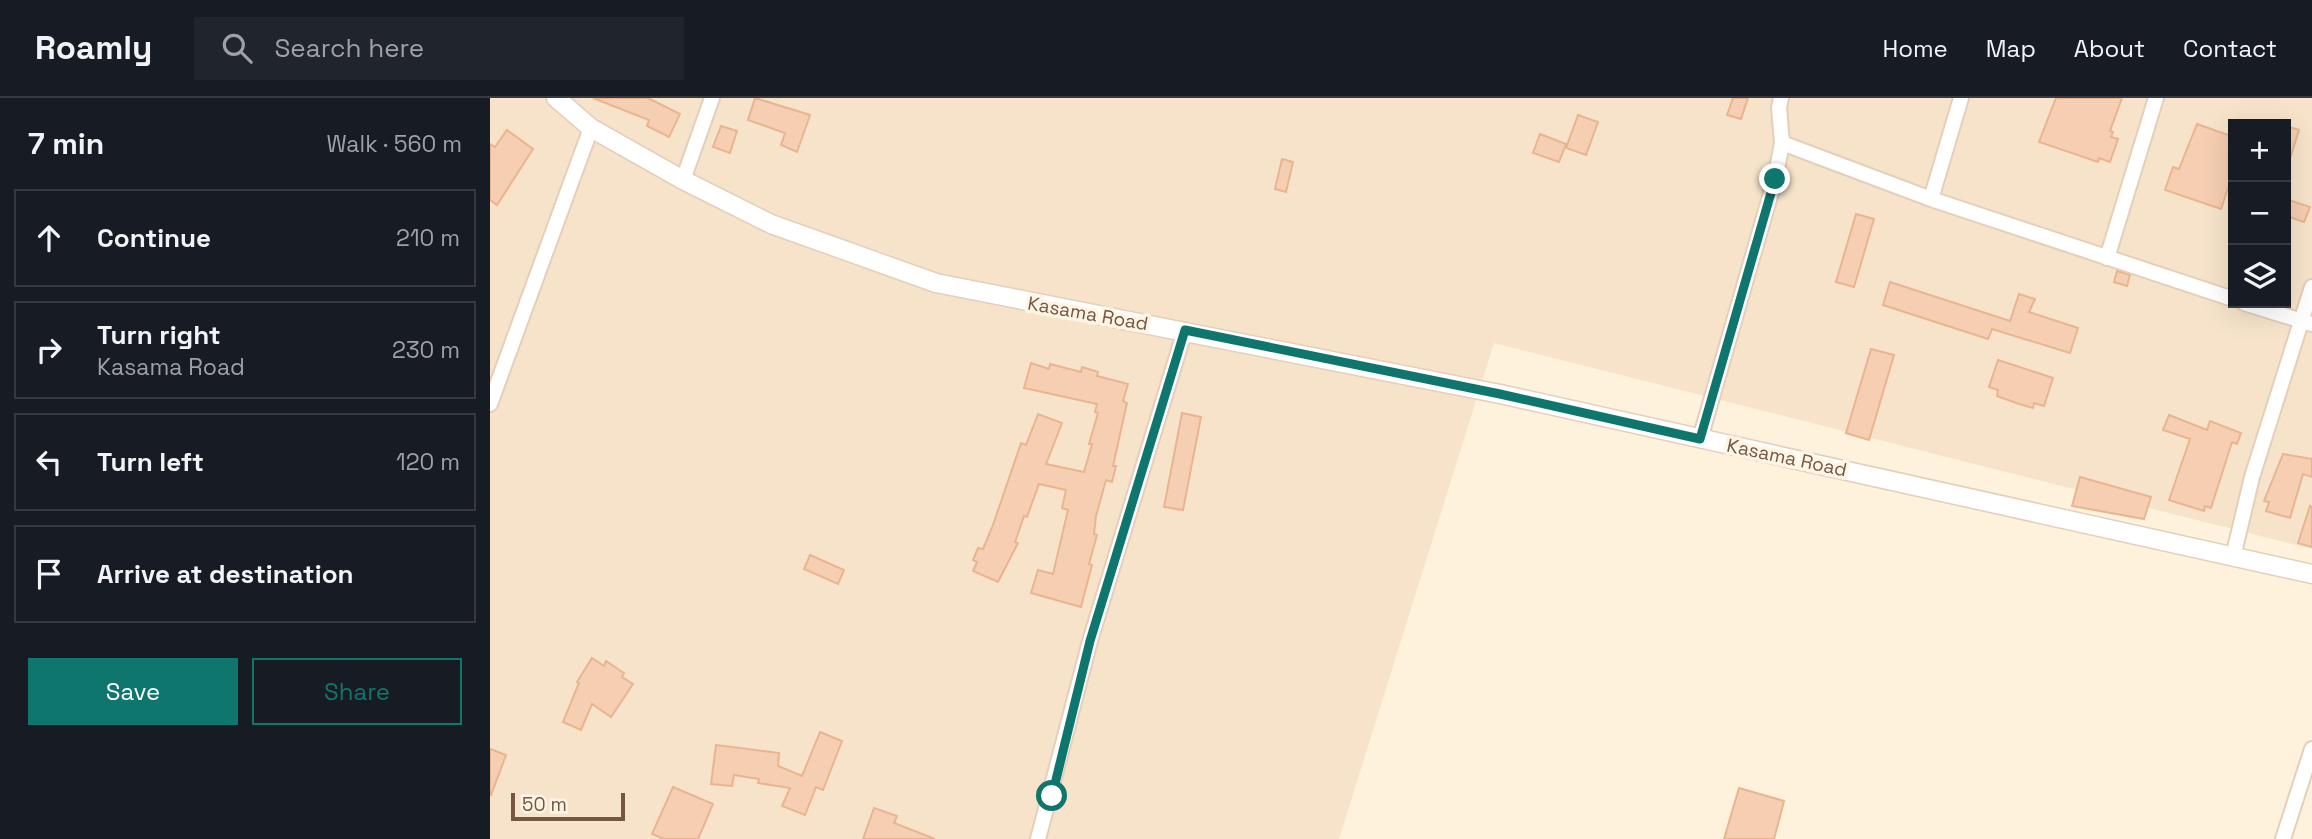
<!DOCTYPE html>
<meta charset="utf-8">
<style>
:root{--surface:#171b24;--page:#20242c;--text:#f1f3f6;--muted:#9ea1a6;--line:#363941;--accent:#0f766e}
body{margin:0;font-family:"Space Grotesk",sans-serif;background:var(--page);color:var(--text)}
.controls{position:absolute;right:21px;top:21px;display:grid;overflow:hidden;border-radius:0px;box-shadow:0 7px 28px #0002}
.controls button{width:63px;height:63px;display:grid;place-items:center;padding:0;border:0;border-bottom:2px solid var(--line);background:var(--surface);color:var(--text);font:35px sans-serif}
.scale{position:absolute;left:21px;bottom:18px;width:114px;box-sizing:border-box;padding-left:7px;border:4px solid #745643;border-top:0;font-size:19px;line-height:24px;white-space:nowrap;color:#745643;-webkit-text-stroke:5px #fff5e4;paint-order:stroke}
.stop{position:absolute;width:21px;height:21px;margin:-16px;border:5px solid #0f766e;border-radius:50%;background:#fff}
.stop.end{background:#0f766e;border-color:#fff;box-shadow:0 2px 7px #0008}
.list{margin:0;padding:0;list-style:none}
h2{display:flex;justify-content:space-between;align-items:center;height:91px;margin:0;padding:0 28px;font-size:30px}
h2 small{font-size:23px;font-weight:400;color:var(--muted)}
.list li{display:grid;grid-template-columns:46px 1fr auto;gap:21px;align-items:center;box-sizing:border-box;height:98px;margin:0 14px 14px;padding:0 14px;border:2px solid var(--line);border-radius:0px}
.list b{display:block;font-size:26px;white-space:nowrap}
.list p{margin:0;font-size:23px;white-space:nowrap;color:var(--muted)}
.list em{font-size:23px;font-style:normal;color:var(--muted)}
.actions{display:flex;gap:14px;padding:21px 28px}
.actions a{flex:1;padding:16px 0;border:2px solid var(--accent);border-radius:0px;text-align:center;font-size:24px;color:var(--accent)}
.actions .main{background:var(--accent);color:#fff}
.icon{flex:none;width:38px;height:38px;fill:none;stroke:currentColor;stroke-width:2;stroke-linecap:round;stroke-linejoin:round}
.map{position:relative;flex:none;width:1822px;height:741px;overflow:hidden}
header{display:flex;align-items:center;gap:42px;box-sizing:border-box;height:98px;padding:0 35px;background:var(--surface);border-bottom:2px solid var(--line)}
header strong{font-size:33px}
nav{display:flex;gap:38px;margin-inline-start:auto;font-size:24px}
.search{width:490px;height:63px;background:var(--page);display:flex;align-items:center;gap:18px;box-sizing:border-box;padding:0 24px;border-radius:0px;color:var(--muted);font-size:26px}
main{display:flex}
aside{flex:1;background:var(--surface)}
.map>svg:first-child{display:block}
.residential{fill:#f6e3ca;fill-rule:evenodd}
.building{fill:#f6ceb1;stroke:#e9b590;stroke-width:2}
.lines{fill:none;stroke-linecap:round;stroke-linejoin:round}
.minor-casing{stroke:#e4cfbb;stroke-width:18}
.tertiary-casing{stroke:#e4cfbb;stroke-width:21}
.minor{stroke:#fff;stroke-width:14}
.tertiary{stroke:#fff;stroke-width:18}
.route{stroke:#0f766e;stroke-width:9}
.labels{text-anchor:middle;stroke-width:7;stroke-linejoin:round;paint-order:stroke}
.street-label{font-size:19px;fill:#745643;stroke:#fff5e4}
</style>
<header>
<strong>Roamly</strong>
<div class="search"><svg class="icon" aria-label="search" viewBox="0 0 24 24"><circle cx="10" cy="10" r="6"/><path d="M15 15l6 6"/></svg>Search here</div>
<nav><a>Home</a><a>Map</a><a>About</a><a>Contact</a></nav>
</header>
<main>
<aside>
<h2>7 min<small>Walk · 560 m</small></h2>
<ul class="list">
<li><svg class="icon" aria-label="ahead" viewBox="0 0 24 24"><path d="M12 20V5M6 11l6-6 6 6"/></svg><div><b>Continue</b></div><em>210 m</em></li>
<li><svg class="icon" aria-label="right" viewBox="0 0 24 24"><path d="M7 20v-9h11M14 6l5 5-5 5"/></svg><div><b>Turn right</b><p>Kasama Road</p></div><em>230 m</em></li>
<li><svg class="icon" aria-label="left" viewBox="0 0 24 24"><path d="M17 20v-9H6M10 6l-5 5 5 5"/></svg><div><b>Turn left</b></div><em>120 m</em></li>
<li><svg class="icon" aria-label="arrive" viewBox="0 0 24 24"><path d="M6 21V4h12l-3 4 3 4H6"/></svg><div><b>Arrive at destination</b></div></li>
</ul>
<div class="actions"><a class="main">Save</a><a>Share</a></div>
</aside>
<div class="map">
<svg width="1822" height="741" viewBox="0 0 1822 741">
<rect width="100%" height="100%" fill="#fef2dc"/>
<path class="residential" d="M0 0H1822V451L1004 245 849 741H0ZM1743 26H1796V205H1743Z"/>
<path class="building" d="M103 0H158L190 16 179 39 157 28 159 22Z
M265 0 320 17 307 54 291 47 295 35 258 22Z
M1243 0H1258L1251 21 1237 17Z
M1566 0H1632L1620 33 1623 34 1621 39 1628 41 1620 64 1609 60 1608 64 1549 44Z
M1088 17 1108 24 1096 57 1076 50Z
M1707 26 1741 38 1743 42V75L1731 111 1675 92 1683 69 1689 71Z
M231 28 247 33 240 55 223 49Z
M1796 28 1809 32 1799 64H1796Z
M17 32 43 51 7 107 0 102V46L5 49Z
M1050 36 1076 46 1069 64 1043 55Z
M792 61 803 64 796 94 785 91Z
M1796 101 1820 109 1814 124 1796 118Z
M1366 116 1384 121 1364 189 1346 184Z
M1627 173 1640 177 1637 188 1624 184Z
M1400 184 1520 223 1529 196 1545 201 1539 214 1588 230 1580 255 1502 231 1498 241 1393 207Z
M1381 251 1404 257 1379 342 1356 335Z
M1508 262 1563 280 1554 308 1544 305 1543 310 1529 306 1507 298 1508 292 1499 289Z
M541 265 559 271 560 266 591 274 592 269 608 274 607 278 638 286 633 303 637 305 623 368H626L622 384 616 382 606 418 604 436 607 437 599 466 602 467 591 509 541 495 548 472 563 476 578 412 572 410 576 392 549 386 537 419 534 418 525 444 528 445 508 484 483 473 487 464 483 462 488 450 493 451 503 427 531 345 536 347 548 316 572 325 556 366 594 374 602 346H599L608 315 605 314 607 306 534 290Z
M692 315 711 319 693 412 674 409Z
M1679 317 1717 332 1720 323 1751 335 1747 346 1742 344 1721 410 1715 408 1714 413 1679 402 1700 341 1673 332Z
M1793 356 1822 361V379L1813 376 1800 420 1776 413 1779 404 1774 403Z
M1590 379 1661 399 1654 421 1582 408Z
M1820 408 1822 409V449L1808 445Z
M320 457 354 472 348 486 314 471Z
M102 560 114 568 116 563 134 575 132 579 143 586 121 619 102 606 91 632 73 624 89 585 87 584Z
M330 634 352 643 333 692 326 689 315 717 292 708 300 690 268 685 269 681 244 677 242 688 221 686 226 647 289 655 288 668 312 678Z
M0 651 16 657 1 697H0Z
M183 689 223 706 208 741H174L162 736Z
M1249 690 1294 703 1284 741H1234Z
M384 710 407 718 404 725 445 741H373Z"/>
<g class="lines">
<g class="minor-casing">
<path id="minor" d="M1292 45 1441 101 1743 201
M193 82 222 0
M1441 101 1471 0
M1617 160 1666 0
M1754 205 1822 226
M0 306 101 30
M1210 341 1285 81 1292 45 1289 10 1291 0
M1743 459 1762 379 1822 189
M548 741 600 543 695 232
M1793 741 1822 651"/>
</g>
<g class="tertiary-casing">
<path id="tertiary" d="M66 0 101 30 193 82 281 126 446 185 1010 296 1822 476"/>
</g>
<use href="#minor" class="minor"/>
<use href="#tertiary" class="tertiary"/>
</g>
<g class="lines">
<path class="route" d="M562 698 600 543 695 232 1010 296 1210 341 1285 81"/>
</g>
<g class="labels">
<g class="street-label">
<text transform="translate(598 215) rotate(10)" y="7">Kasama Road</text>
<text transform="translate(1297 359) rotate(12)" y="7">Kasama Road</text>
</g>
</g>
</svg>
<div class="controls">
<button>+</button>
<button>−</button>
<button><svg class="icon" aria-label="layers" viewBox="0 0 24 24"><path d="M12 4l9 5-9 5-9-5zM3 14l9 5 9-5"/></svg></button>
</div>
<div class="scale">50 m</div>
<div class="stop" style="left:562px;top:698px"></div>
<div class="stop end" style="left:1285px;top:81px"></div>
</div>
</main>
